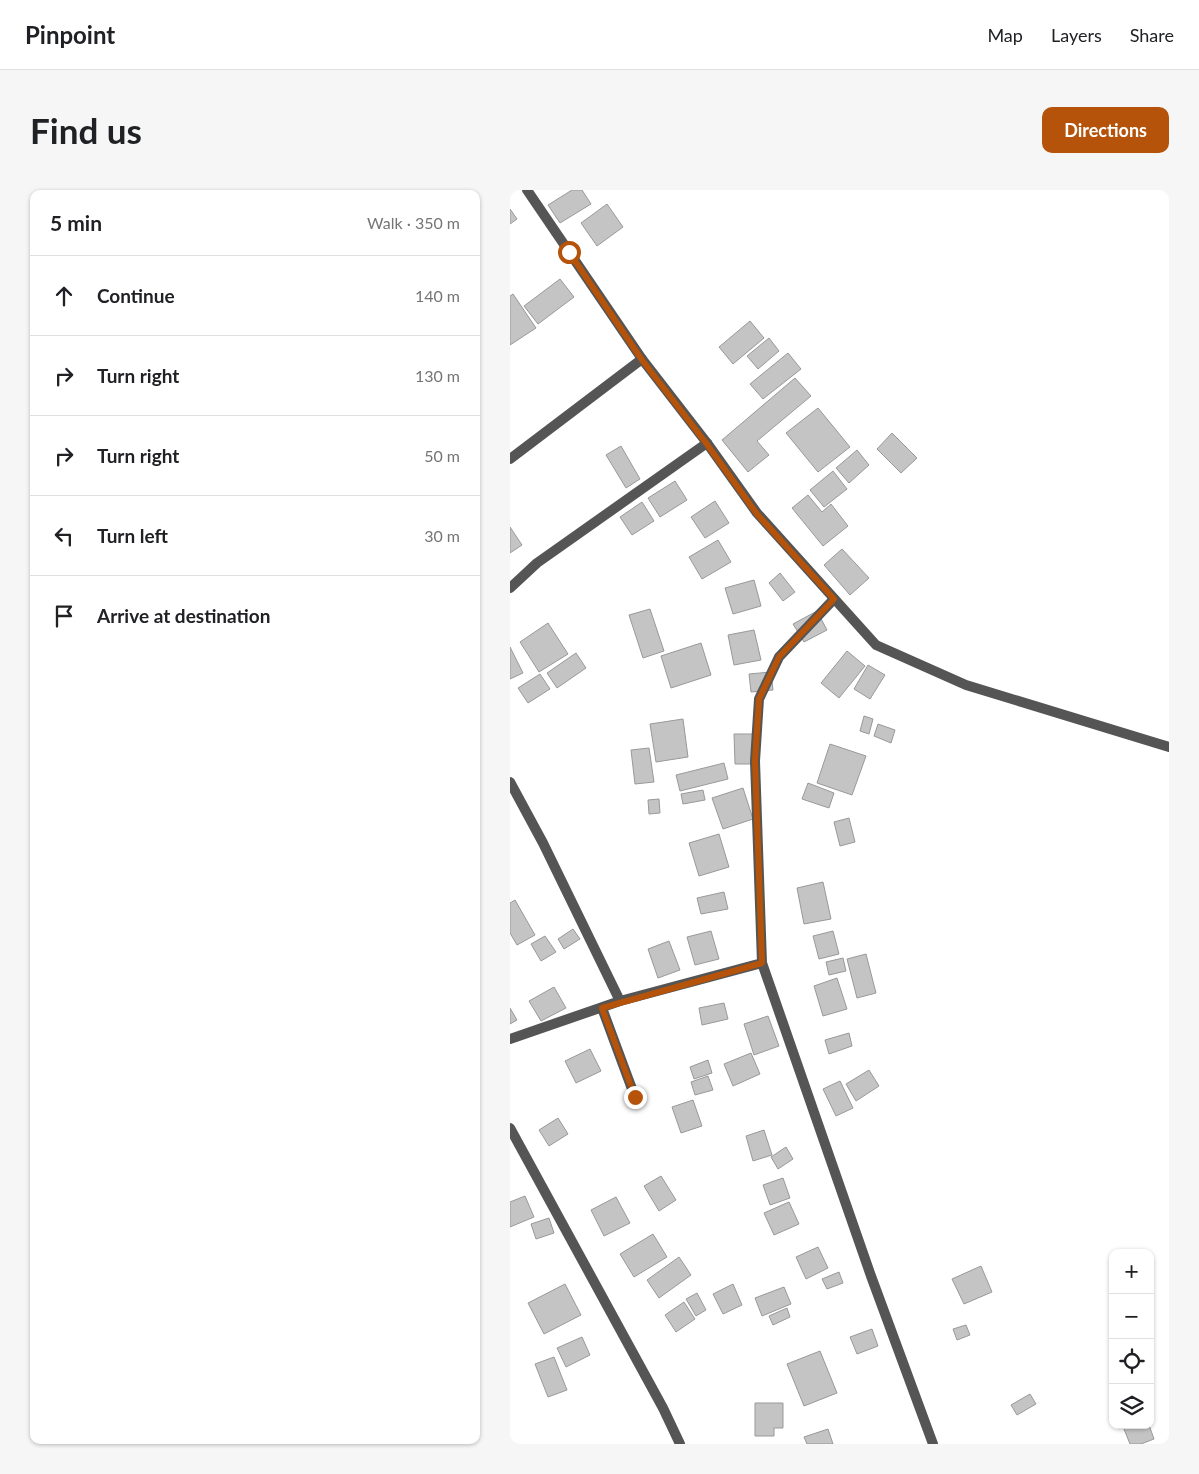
<!DOCTYPE html>
<meta charset="utf-8">
<style>
:root{--surface:#fff;--page:#f6f6f6;--text:#202124;--muted:#757577;--line:#e0e0e0;--accent:#b45309}
body{margin:0;font-family:Lato,sans-serif;background:var(--page);color:var(--text)}
.controls{position:absolute;right:15px;bottom:15px;display:grid;overflow:hidden;border-radius:10px;box-shadow:0 1px 4px #0004}
.controls button{width:45px;height:45px;display:grid;place-items:center;padding:0;border:0;border-bottom:1px solid var(--line);background:var(--surface);color:var(--text);font:25px sans-serif}
.stop{position:absolute;width:15px;height:15px;margin:-11px;border:4px solid #b45309;border-radius:50%;background:#fff}
.stop.end{background:#b45309;border-color:#fff;box-shadow:0 1px 5px #0008}
.list{margin:0;padding:0;list-style:none}
h2{display:flex;justify-content:space-between;align-items:center;height:65px;margin:0;padding:0 20px;font-size:21px}
h2 small{font-size:16px;font-weight:400;color:var(--muted)}
.list li{display:grid;grid-template-columns:32px 1fr auto;gap:15px;align-items:center;box-sizing:border-box;height:80px;padding:0 20px;border-top:1px solid var(--line)}
.list b{display:block;font-size:19px;white-space:nowrap}
.list em{font-size:16px;font-style:normal;color:var(--muted)}
.icon{flex:none;width:28px;height:28px;fill:none;stroke:currentColor;stroke-width:2;stroke-linecap:round;stroke-linejoin:round}
.map{position:relative;flex:none;width:659px;height:1254px;overflow:hidden;border-radius:10px}
header{display:flex;align-items:center;gap:30px;box-sizing:border-box;height:70px;padding:0 25px;background:var(--surface);border-bottom:1px solid var(--line)}
header strong{font-size:24px}
nav{display:flex;gap:28px;margin-inline-start:auto;font-size:18px}
.intro{display:flex;align-items:center;justify-content:space-between;box-sizing:border-box;height:120px;padding:0 30px}
h1{margin:0;font-size:35px}
.button{padding:12px 22px;border-radius:10px;background:var(--accent);color:#fff;font-size:18px;font-weight:700}
main{display:flex;gap:30px;padding:0 30px}
aside{flex:1;background:var(--surface);border-radius:10px;box-shadow:0 1px 4px #0004}
.map>svg:first-child{display:block}
.building{fill:#c4c4c4;stroke:#999}
.lines{fill:none;stroke-linecap:round;stroke-linejoin:round}
.minor{stroke:#555;stroke-width:10}
.tertiary{stroke:#555;stroke-width:10}
.route{stroke:#b45309;stroke-width:6}
</style>
<header>
<strong>Pinpoint</strong>
<nav><a>Map</a><a>Layers</a><a>Share</a></nav>
</header>
<div class="intro"><h1>Find us</h1><a class="button">Directions</a></div>
<main>
<aside>
<h2>5 min<small>Walk · 350 m</small></h2>
<ul class="list">
<li><svg class="icon" aria-label="ahead" viewBox="0 0 24 24"><path d="M12 20V5M6 11l6-6 6 6"/></svg><div><b>Continue</b></div><em>140 m</em></li>
<li><svg class="icon" aria-label="right" viewBox="0 0 24 24"><path d="M7 20v-9h11M14 6l5 5-5 5"/></svg><div><b>Turn right</b></div><em>130 m</em></li>
<li><svg class="icon" aria-label="right" viewBox="0 0 24 24"><path d="M7 20v-9h11M14 6l5 5-5 5"/></svg><div><b>Turn right</b></div><em>50 m</em></li>
<li><svg class="icon" aria-label="left" viewBox="0 0 24 24"><path d="M17 20v-9H6M10 6l-5 5 5 5"/></svg><div><b>Turn left</b></div><em>30 m</em></li>
<li><svg class="icon" aria-label="arrive" viewBox="0 0 24 24"><path d="M6 21V4h12l-3 4 3 4H6"/></svg><div><b>Arrive at destination</b></div></li>
</ul>
</aside>
<div class="map">
<svg width="659" height="1254" viewBox="0 0 659 1254">
<rect width="100%" height="100%" fill="#fff"/>
<path class="building" d="M62 0H72L81 14 50 33 38 15Z
M97 14 113 37 87 56 71 33Z
M0 19 7 29 0 34Z
M50 89 64 107 28 134 14 116Z
M3 104 26 138 0 155V106Z
M240 131 254 148 223 174 209 157Z
M259 148 269 161 248 179 237 166Z
M278 163 291 179 253 209 240 194Z
M285 188 301 206 247 251 259 265 238 282 212 250Z
M308 218 340 257 308 282 276 243Z
M382 243 407 268 391 283 367 259Z
M111 256 130 289 116 298 96 265Z
M347 260 359 275 339 293 326 278Z
M323 281 337 299 314 317 300 300Z
M165 291 177 310 150 327 138 308Z
M298 305 312 322 321 314 338 336 313 356 282 318Z
M205 311 219 333 195 348 181 327Z
M132 312 144 331 122 345 110 327Z
M0 337 12 355 0 363Z
M208 350 221 372 192 389 179 367Z
M332 359 359 388 340 405 314 375Z
M270 383 285 402 273 411 259 393Z
M244 390 251 416 223 424 215 398Z
M140 419 154 461 133 468 119 425Z
M307 421 317 440 294 452 283 434Z
M38 433 58 464 29 482 10 452Z
M244 440 251 470 224 475 218 445Z
M191 453 201 485 161 498 151 466Z
M0 457 13 483 0 489Z
M337 461 355 476 329 508 311 493Z
M66 463 76 478 47 498 37 483Z
M358 475 375 485 360 509 344 499Z
M261 482 263 500 241 502 239 484Z
M30 484 40 499 18 513 8 498Z
M354 526 363 529 359 544 350 541Z
M173 529 178 567 146 572 140 534Z
M368 534 385 540 381 553 364 546Z
M224 544H243L244 574H225Z
M320 554 356 566 342 605 307 593Z
M139 558 144 592 125 594 121 560Z
M214 573 218 589 170 601 166 585Z
M298 593 324 603 319 618 292 609Z
M233 598 243 629 213 639 202 608Z
M193 600 195 610 173 614 171 604Z
M149 609 150 623 139 624 138 610Z
M339 628 345 652 330 656 324 632Z
M209 644 219 677 189 686 179 653Z
M313 692 321 729 294 734 287 698Z
M214 702 218 719 191 724 187 708Z
M5 710 25 745 7 755 0 743V713Z
M63 739 70 749 54 759 48 749Z
M201 741 209 769 185 775 177 747Z
M323 741 329 764 309 769 303 746Z
M35 746 46 762 31 771 21 754Z
M159 751 170 780 148 788 138 759Z
M356 764 366 803 347 808 337 769Z
M333 768 336 781 319 785 316 772Z
M327 788 337 819 313 826 304 796Z
M44 797 56 818 31 831 19 811Z
M214 813 218 829 192 835 189 818Z
M0 818 7 830 0 834Z
M258 826 269 856 244 865 234 834Z
M339 843 342 856 319 864 315 850Z
M80 859 91 881 66 893 55 871Z
M241 863 250 884 223 896 214 874Z
M198 870 202 883 184 889 180 877Z
M359 880 369 896 346 911 336 894Z
M198 886 203 900 185 905 181 892Z
M330 891 343 918 326 926 313 899Z
M183 910 192 936 171 943 162 917Z
M48 928 58 944 39 956 29 940Z
M254 940 262 965 243 971 236 946Z
M276 957 283 969 268 979 261 967Z
M151 986 166 1010 149 1021 134 996Z
M273 988 280 1008 260 1015 253 995Z
M15 1006 24 1027 0 1037V1012Z
M106 1007 120 1033 94 1046 81 1020Z
M279 1012 289 1034 264 1045 254 1023Z
M39 1028 44 1043 26 1049 21 1034Z
M143 1044 157 1067 124 1087 110 1064Z
M308 1057 318 1078 296 1089 286 1067Z
M169 1067 181 1085 149 1108 137 1090Z
M471 1076 482 1102 454 1114 442 1089Z
M329 1082 333 1093 317 1099 312 1089Z
M55 1094 71 1125 34 1144 18 1113Z
M223 1094 232 1115 213 1124 203 1104Z
M274 1097 281 1114 252 1126 245 1108Z
M187 1103 196 1120 186 1126 176 1109Z
M174 1112 185 1129 166 1142 155 1125Z
M277 1118 280 1127 263 1135 259 1126Z
M456 1135 460 1145 447 1150 443 1139Z
M362 1139 368 1156 347 1164 340 1147Z
M72 1147 80 1165 56 1177 47 1158Z
M310 1161 327 1203 294 1216 277 1174Z
M44 1167 57 1200 38 1207 25 1174Z
M520 1204 526 1214 507 1225 501 1215Z
M245 1213H273V1238H264V1246H245Z
M625 1235H639L644 1249 631 1254H620L614 1239Z
M318 1239 323 1254H297L294 1247Z"/>
<g class="lines">
<path class="minor" d="M0 269 132 169
M0 398 27 373 197 253
M324 409 269 467 249 509 245 571 252 773 361 1086 423 1254
M0 592 33 653 110 811
M92 818 125 907
M0 849 110 811 252 773
M0 938 153 1218 170 1254"/>
<path class="tertiary" d="M17 0 132 169 197 253 247 323 366 455 456 495 659 557"/>
</g>
<g class="lines">
<path class="route" d="M59 62 132 170 196 253 247 324 324 409 269 467 249 509 245 571 252 773 92 818 125 907"/>
</g>
</svg>
<div class="controls">
<button>+</button>
<button>−</button>
<button><svg class="icon" aria-label="locate" viewBox="0 0 24 24"><circle cx="12" cy="12" r="6"/><path d="M12 2v4M12 18v4M2 12h4M18 12h4"/></svg></button>
<button><svg class="icon" aria-label="layers" viewBox="0 0 24 24"><path d="M12 4l9 5-9 5-9-5zM3 14l9 5 9-5"/></svg></button>
</div>
<div class="stop" style="left:59px;top:62px"></div>
<div class="stop end" style="left:125px;top:907px"></div>
</div>
</main>
